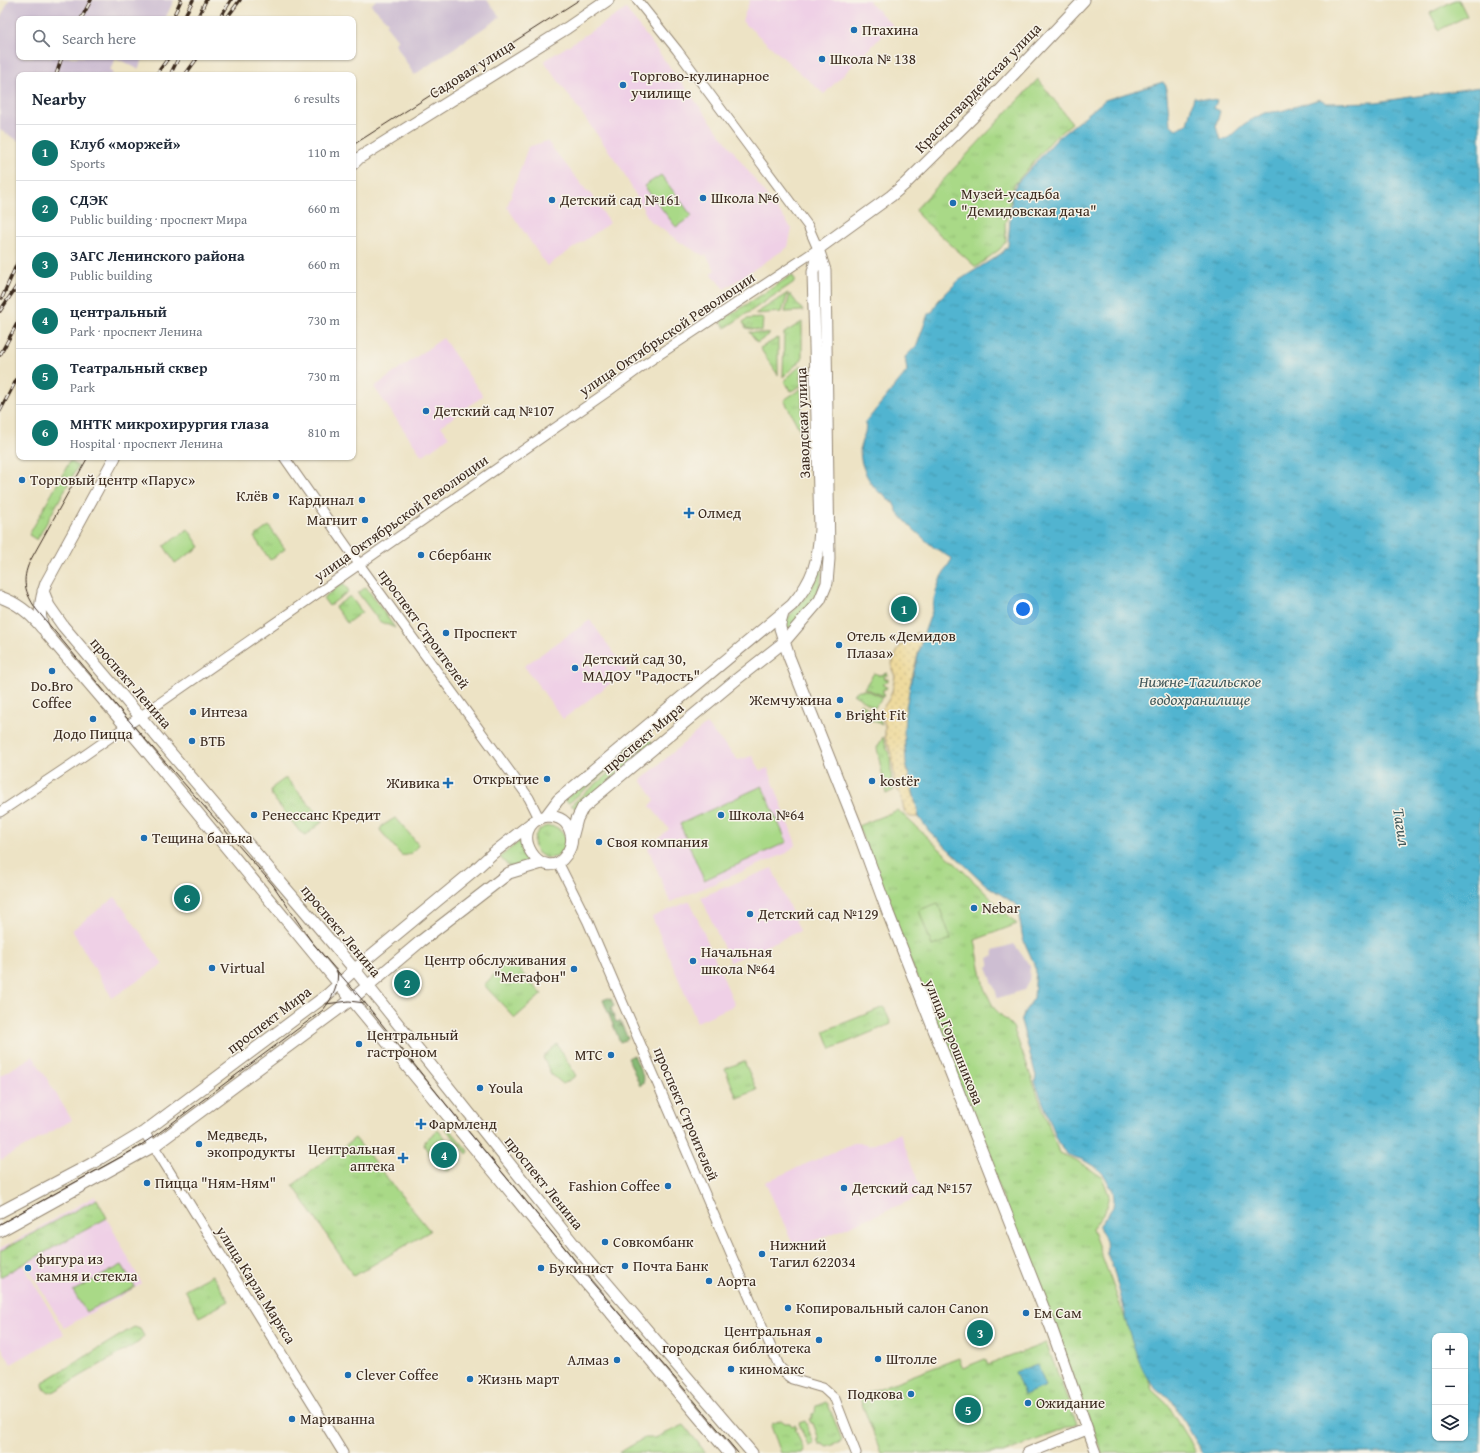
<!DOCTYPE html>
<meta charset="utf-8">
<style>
:root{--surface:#fff;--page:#f6f6f7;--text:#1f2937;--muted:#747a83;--line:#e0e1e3;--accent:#0f766e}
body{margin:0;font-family:"Gentium Book Plus",serif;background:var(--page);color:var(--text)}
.controls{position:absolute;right:12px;bottom:12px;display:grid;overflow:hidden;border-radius:8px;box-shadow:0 1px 3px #0004}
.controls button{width:36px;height:36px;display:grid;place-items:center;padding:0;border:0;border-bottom:1px solid var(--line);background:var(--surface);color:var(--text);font:20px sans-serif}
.you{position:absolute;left:1023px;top:609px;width:14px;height:14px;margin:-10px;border:3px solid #fff;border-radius:50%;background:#1a73e8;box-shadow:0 0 0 6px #1a73e833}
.badge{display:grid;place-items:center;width:26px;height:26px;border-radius:50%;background:var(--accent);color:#fff;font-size:13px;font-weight:700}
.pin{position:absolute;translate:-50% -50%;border:2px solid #fff;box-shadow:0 1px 4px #0006}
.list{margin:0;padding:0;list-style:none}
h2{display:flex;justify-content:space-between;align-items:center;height:52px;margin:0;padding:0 16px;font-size:17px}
h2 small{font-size:13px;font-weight:400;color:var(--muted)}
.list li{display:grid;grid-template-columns:26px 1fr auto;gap:12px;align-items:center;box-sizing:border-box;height:56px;padding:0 16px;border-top:1px solid var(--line)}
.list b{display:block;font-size:15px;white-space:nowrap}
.list p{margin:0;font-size:13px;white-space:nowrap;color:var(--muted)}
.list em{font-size:13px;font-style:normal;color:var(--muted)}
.icon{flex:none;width:22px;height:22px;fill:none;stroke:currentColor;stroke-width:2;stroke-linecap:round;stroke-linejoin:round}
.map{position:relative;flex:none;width:1480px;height:1453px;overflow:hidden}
.search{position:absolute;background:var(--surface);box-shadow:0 1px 3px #0004;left:16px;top:16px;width:340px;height:44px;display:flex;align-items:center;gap:10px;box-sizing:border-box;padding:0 14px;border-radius:8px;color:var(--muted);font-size:15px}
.panel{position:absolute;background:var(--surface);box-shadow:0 1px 3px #0004;left:16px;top:72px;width:340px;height:388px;border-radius:8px}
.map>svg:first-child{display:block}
.built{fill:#efd0e6}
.industrial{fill:#cdbed2}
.grass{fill:url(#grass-tufts);stroke:#728252}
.forest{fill:url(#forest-firs);stroke:#607249}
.sand{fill:url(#sand-dots);stroke:#94825e}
.pitch{fill:#a9d987;stroke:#728252}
.water{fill:url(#water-ripples);stroke:#466f77;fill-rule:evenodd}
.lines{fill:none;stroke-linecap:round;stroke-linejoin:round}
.minor-casing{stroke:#948672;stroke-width:11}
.major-casing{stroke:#948672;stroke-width:13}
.minor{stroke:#fff;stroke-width:9}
.major{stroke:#fff;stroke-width:11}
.tram{stroke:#3b2a1e;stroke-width:1}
.rail-casing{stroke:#3b2a1e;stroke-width:3.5}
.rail{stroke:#f7f3e8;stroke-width:2;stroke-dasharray:6;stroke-linecap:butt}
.poi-dot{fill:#1f6fb2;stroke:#f7f3e8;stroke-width:1.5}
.labels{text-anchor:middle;stroke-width:3;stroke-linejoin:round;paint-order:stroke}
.poi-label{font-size:15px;fill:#3b2a1e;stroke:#f7f3e8;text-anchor:start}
.street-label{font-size:15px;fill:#3b2a1e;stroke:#f7f3e8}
.water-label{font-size:16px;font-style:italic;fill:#435a5c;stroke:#f7f3e8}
</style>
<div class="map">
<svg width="1480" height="1453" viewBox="0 0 1480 1453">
<defs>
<pattern id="grass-tufts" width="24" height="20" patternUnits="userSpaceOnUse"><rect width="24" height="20" fill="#a9d987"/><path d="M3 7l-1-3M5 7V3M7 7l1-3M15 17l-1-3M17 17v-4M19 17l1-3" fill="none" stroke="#92ba74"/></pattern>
<pattern id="forest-firs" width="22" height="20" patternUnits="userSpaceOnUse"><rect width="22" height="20" fill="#86b974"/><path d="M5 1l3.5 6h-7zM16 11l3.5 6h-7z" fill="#6f975f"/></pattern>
<pattern id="sand-dots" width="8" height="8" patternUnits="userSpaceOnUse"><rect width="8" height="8" fill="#eeda9e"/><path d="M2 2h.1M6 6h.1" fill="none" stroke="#cdbb88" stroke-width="1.8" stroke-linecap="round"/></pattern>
<pattern id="water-ripples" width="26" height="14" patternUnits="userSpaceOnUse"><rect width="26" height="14" fill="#51b4d0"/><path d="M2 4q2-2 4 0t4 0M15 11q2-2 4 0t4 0" fill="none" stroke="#4493a8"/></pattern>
</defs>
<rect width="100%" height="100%" fill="#f7f3e8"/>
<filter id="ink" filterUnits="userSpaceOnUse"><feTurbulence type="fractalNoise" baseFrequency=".025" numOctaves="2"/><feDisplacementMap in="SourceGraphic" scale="8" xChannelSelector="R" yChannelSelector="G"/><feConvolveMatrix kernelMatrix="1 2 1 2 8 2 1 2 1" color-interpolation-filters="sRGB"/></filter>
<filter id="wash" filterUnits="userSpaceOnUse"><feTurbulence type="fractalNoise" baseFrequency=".012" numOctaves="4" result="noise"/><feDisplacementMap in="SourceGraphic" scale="16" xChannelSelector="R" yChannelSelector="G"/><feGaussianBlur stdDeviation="0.9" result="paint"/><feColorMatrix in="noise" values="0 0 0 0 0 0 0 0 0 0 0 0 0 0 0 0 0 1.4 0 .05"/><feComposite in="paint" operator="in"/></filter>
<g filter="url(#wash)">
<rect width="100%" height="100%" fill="#ede3c5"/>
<path class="built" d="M750 0H870L869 2 893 25 824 94 742 21Z
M626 9 792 229 788 247 724 289 711 273 715 270 706 255 704 256 680 242 649 220 621 168 544 61Z
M547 141 586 190 590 193 610 223 547 266 507 207 528 147Z
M443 338 483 396 441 426 449 437 422 456 374 387Z
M590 620 627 671 563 719 524 666Z
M706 724 738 760 752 756 761 771 768 768 796 844 787 853 670 902 648 848 669 829 650 806 655 800 641 780Z
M772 868 800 931 730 962 701 897Z
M115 897 163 964 112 998 72 930Z
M690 901 735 1005 697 1022 652 917Z
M33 1056 72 1120 1 1160 0 1158V1076Z
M900 1133 923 1195 822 1238 794 1246 765 1182 856 1142 869 1146Z
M95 1196 142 1284 64 1328 13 1242Z
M10 1243 64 1334 11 1364 0 1345V1248Z"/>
<path class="industrial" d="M9 0H174L165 19H19V57H144L138 69 116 58 110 70 113 72 112 75H19V141L0 130V19Z
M376 0H487L500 17 414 75 395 43 398 40 386 25 388 22 371 5Z
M1014 944 1030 966 1029 981 1024 990 998 998 987 967 990 966 988 958 994 956 993 950Z"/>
<path class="grass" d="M1038 79 1072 123 1054 138 1014 185 1005 224 1006 241 1000 249 976 267 919 216 916 209Z
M792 275 796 281 725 328 721 321Z
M788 293 782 312 755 314Z
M790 294 803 311 785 312Z
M763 318 762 331 746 328 743 322 747 319Z
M802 322V359L783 377 784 333Z
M749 332 770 334 757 343Z
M778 338V375L760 348Z
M801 365V386L791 391 784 381Z
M802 388V434L784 400Z
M70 461 78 466 37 540 29 535Z
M269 526 285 549 270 560 254 537Z
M825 543 820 585 817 595 787 631 785 630 784 623C797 606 812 593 819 571 822 562 823 553 825 543Z
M343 583 349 591 329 606 323 598Z
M366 587 395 628 379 621 358 593Z
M350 596 362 612 347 623 335 607Z
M874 673 879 675 887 673 888 675 884 676 885 679H888V682L884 683V686L887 687 886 689H883V693L885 694 884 696 864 688Z
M859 690H865L883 697 878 704H877L875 708 853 694Z
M860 703 877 715 882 725 873 720 868 721 866 720Z
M647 729 651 733 569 803 564 800Z
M883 737 890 757 892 785 894 790 886 794 877 748Z
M649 739 653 744 577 809 571 805Z
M284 779H287L321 818 322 822 306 835 300 832 272 796 271 791 273 787Z
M898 810 959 867 1017 924 975 940 984 988 994 1008 1013 1027 1059 1153 1076 1160 1102 1177 1109 1195 1105 1212 1092 1229 1152 1390 1168 1405 1189 1439 1196 1453H1102L858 826Z
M534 842a16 16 0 1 1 32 0a16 16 0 1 1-32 0Z
M520 841C521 850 523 856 528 864L509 867 500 857Z
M509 959 542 994 515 1018 484 985Z
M884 1007 891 1024 831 1049 824 1031Z
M557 1044 576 1076 563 1084 551 1074 543 1057Z
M744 1061 757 1090 737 1098 725 1069Z
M447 1126 469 1152 467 1154 445 1128Z
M438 1130 462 1160 448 1171C440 1170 427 1152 424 1145L426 1140Z
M355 1138 430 1231 354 1276 293 1185Z
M97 1199 107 1218 0 1277V1251Z
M212 1275 229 1301 199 1317 185 1289Z
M134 1327 140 1329 144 1336 139 1342 55 1391 49 1393 44 1389 43 1384 45 1381Z
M1046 1343 1077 1424 1003 1453H881L859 1396 959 1358 963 1368 985 1359 988 1365Z
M826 1402 828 1404 842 1440 841 1442 827 1447 822 1444H819L817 1439H819L813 1423H811L809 1419 812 1418V1414L815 1411 816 1406Z
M781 1420 785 1423H790L792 1426 795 1425 797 1429H795L804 1450 802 1453H781L771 1426 772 1424Z
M805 1421 814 1444 808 1446 799 1423Z
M684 1425 706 1453H619L644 1438H655Z"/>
<path class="forest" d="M608 998 611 999 614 1006 611 1008 616 1022 620 1021 628 1039 620 1042 603 1000Z
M634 1055 644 1079 643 1083 640 1086 628 1058Z"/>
<path class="sand" d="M916 632 923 636C911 679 901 716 906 760 908 779 915 798 919 817H910L905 813 900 794 895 785 892 756 885 737V725L880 711 888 701 892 692 895 676 892 669V663L900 646 911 639Z"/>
<path class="pitch" d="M1455 0H1459L1467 16 1439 30 1430 13Z
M661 175 692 216 676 227 644 186Z
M188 529 200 547 175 563 164 546Z
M762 786 787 842 704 880 680 824Z
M395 818 397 819 417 843 418 845C415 851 408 857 401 855L380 830 382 826Z
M938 903 951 939 932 946 919 910Z
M122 1265 135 1287 86 1312 73 1291Z"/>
<path class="water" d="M1163 82 1166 86 1170 124 1176 129 1187 124 1194 97 1217 101 1214 108 1220 111 1216 126 1220 140 1227 139 1244 124 1264 113 1281 111 1320 99 1327 103 1376 102 1480 87V1453H1203L1171 1399C1165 1393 1163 1395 1158 1391 1141 1377 1132 1340 1125 1319V1312L1113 1268 1107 1254 1106 1240 1100 1229V1225L1113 1207 1114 1199 1113 1191 1104 1175 1097 1168 1083 1160 1066 1154 1057 1139 1035 1082 1036 1076 1021 1021 1025 1011 1034 998 1036 968 1023 939 1017 905 986 885 929 831 919 817 906 762 904 731 905 713 910 686 923 636 932 611 936 591 941 577 952 559 932 546 911 527 898 513 893 502 888 500 883 493H880C868 483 857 460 861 444 863 436 867 432 865 423L907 371 905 357 917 345 928 314 933 311 938 301 958 281 1002 253 1008 246 1012 194 1017 183 1058 138 1105 100ZM1435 1336H1465V1438H1435Z
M1037 1364 1046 1386 1024 1395 1015 1372Z"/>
</g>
<g filter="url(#ink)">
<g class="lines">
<g class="minor-casing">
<path id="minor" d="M284 457 359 564 529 798 539 818
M0 812 72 764 607 392 648 362 818 249 808 226 677 50 637 0
M558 862 588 922 779 1366 788 1376 792 1379 823 1388 835 1399 856 1453
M144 1132 160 1156 343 1453
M1087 1429 1096 1453"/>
</g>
<g class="major-casing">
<path id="major" d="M353 164 359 158 567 28 608 0
M818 249 891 196 905 184 973 117 1084 0
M115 457 46 583C40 600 37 617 46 633L140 743 580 1276 729 1453
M43 591 49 606 63 626 355 970 576 1247 752 1453
M0 597C18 603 31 614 42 628
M783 613 780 624V628L789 657 855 823 888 913 1051 1327 1087 1429 1028 1453
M546 816 558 800 792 605C814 579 818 562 820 529L813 272 818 250
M546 816C560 816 568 821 571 834 573 842 571 848 566 855 544 888 502 828 546 816Z
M572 838 577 819 583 807 737 679 784 642 820 600 827 583 829 559 825 270 818 249
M0 1212 91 1164 144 1132 327 995 363 962 478 867 492 854 534 821
M0 1231 139 1154 154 1146 352 999 421 941 509 873 542 863"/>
</g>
<use href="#minor" class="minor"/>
<use href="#major" class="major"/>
<path class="tram" d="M353 145 579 0
M88 457 30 561C21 581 25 592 36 609L131 723 273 885 311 941 365 1003 453 1113 569 1253 584 1273 686 1391 738 1453
M326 1004 349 1001 365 1003
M0 1224 135 1149 160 1132 323 1010C332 999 340 984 337 970"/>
<g class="rail-casing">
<path id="rail" d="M175 13 181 0
M81 19 91 0
M183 19 193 0
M197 19 206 0
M219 19 231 0
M226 19 240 0
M56 75 62 57
M156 75 169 57
M170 75 179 57
M185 75 198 57
M2 298 19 259
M0 311 19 283
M0 355 19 320
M0 411 19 375"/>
</g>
<use href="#rail" class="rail"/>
</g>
</g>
<g class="poi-dot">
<circle cx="854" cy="30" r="4"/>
<circle cx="822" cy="59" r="4"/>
<circle cx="623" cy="85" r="4"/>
<circle cx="703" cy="198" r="4"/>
<circle cx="552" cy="200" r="4"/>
<circle cx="953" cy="203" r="4"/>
<circle cx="426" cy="411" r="4"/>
<circle cx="22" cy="480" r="4"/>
<circle cx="276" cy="496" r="4"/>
<circle cx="362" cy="500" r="4"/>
<path d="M687 507h4v4h4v4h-4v4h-4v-4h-4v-4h4z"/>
<circle cx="365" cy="520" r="4"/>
<circle cx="421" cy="555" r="4"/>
<circle cx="446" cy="633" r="4"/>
<circle cx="839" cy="645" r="4"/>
<circle cx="575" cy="668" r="4"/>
<circle cx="52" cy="671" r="4"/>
<circle cx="840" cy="700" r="4"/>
<circle cx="193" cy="712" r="4"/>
<circle cx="838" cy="715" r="4"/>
<circle cx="93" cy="719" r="4"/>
<circle cx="192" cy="741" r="4"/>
<circle cx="547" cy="779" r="4"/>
<circle cx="872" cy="781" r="4"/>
<path d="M446 777h4v4h4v4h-4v4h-4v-4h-4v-4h4z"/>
<circle cx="254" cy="815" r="4"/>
<circle cx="721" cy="815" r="4"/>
<circle cx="144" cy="838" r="4"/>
<circle cx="599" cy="842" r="4"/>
<circle cx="974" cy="908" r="4"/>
<circle cx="750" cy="914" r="4"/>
<circle cx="693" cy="961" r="4"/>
<circle cx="212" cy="968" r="4"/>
<circle cx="574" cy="969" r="4"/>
<circle cx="359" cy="1044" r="4"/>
<circle cx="611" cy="1055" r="4"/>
<circle cx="480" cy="1088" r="4"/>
<path d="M419 1118h4v4h4v4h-4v4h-4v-4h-4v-4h4z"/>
<circle cx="199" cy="1144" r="4"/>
<path d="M401 1152h4v4h4v4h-4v4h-4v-4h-4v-4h4z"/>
<circle cx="147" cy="1183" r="4"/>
<circle cx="668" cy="1186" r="4"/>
<circle cx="844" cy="1188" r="4"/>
<circle cx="605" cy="1242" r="4"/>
<circle cx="762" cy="1254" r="4"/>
<circle cx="625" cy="1266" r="4"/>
<circle cx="28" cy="1268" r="4"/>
<circle cx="541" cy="1268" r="4"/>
<circle cx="709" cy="1281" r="4"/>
<circle cx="788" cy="1308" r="4"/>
<circle cx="1026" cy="1313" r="4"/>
<circle cx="819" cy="1340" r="4"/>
<circle cx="878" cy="1359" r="4"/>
<circle cx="617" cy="1360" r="4"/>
<circle cx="731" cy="1369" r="4"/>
<circle cx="348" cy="1375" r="4"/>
<circle cx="470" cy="1379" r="4"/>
<circle cx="911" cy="1394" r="4"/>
<circle cx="1028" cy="1403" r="4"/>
<circle cx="292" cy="1419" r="4"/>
</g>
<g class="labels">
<g class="poi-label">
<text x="862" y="35">Птахина</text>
<text x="830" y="64">Школа № 138</text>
<text x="631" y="81">Торгово-кулинарное<tspan x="631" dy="17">училище</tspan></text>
<text x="961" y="199">Музей-усадьба<tspan x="961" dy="17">"Демидовская дача"</tspan></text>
<text x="711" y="203">Школа №6</text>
<text x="560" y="205">Детский сад №161</text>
<text x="434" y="416">Детский сад №107</text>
<text x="30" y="485">Торговый центр «Парус»</text>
<text x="268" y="501" text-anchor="end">Клёв</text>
<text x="354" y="505" text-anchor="end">Кардинал</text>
<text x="698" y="518">Олмед</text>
<text x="357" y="525" text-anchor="end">Магнит</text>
<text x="429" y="560">Сбербанк</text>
<text x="454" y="638">Проспект</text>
<text x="847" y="641">Отель «Демидов<tspan x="847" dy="17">Плаза»</tspan></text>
<text x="583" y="664">Детский сад 30,<tspan x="583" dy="17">МАДОУ "Радость"</tspan></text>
<text x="52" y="691" text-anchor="middle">Do.Bro<tspan x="52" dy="17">Coffee</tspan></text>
<text x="832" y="705" text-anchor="end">Жемчужина</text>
<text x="201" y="717">Интеза</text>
<text x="846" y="720">Bright Fit</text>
<text x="93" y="739" text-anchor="middle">Додо Пицца</text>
<text x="200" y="746">ВТБ</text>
<text x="539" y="784" text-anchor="end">Открытие</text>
<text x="880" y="786">kostёr</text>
<text x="440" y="788" text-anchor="end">Живика</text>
<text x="262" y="820">Ренессанс Кредит</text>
<text x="729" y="820">Школа №64</text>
<text x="152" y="843">Тещина банька</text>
<text x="607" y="847">Своя компания</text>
<text x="982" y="913">Nebar</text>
<text x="758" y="919">Детский сад №129</text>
<text x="701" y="957">Начальная<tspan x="701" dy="17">школа №64</tspan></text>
<text x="566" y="965" text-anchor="end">Центр обслуживания<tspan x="566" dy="17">"Мегафон"</tspan></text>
<text x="220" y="973">Virtual</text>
<text x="367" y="1040">Центральный<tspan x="367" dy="17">гастроном</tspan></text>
<text x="603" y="1060" text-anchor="end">МТС</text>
<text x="488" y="1093">Youla</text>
<text x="429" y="1129">Фармленд</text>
<text x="207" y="1140">Медведь,<tspan x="207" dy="17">экопродукты</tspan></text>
<text x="395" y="1154" text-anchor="end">Центральная<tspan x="395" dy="17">аптека</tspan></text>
<text x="155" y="1188">Пицца "Ням-Ням"</text>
<text x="660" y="1191" text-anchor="end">Fashion Coffee</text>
<text x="852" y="1193">Детский сад №157</text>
<text x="613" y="1247">Совкомбанк</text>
<text x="770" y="1250">Нижний<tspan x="770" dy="17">Тагил 622034</tspan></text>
<text x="36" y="1264">фигура из<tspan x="36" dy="17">камня и стекла</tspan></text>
<text x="633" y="1271">Почта Банк</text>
<text x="549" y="1273">Букинист</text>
<text x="717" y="1286">Аорта</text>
<text x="796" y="1313">Копировальный салон Canon</text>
<text x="1034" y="1318">Ем Сам</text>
<text x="811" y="1336" text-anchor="end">Центральная<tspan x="811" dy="17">городская библиотека</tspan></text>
<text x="886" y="1364">Штолле</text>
<text x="609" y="1365" text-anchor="end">Алмаз</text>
<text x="739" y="1374">киномакс</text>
<text x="356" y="1380">Clever Coffee</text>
<text x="478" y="1384">Жизнь март</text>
<text x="903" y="1399" text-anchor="end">Подкова</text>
<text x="1036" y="1408">Ожидание</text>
<text x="300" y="1424">Мариванна</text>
</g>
<g class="street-label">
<text transform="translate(472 69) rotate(-32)" y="5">Садовая улица</text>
<text transform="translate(978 88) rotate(-46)" y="5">Красногвардейская улица</text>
<text transform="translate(667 334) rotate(-34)" y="5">улица Октябрьской Революции</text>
<text transform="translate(803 423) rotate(-92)" y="5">Заводская улица</text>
<text transform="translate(401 518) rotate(-35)" y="5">улица Октябрьской Революции</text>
<text transform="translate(424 629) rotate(54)" y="5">проспект Строителей</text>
<text transform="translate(131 683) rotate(49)" y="5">проспект Ленина</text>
<text transform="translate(643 738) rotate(-40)" y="5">проспект Мира</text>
<text transform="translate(341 931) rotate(50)" y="5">проспект Ленина</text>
<text transform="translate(269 1020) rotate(-37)" y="5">проспект Мира</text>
<text transform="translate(954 1042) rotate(68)" y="5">улица Горошникова</text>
<text transform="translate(686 1114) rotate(67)" y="5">проспект Строителей</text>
<text transform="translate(544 1183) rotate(51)" y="5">проспект Ленина</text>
<text transform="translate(256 1285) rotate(58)" y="5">улица Карла Маркса</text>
</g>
<g class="water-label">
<text x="1200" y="687">Нижне-Тагильское<tspan x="1200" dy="18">водохранилище</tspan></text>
<text transform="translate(1402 827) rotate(81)" y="6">Тагил</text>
</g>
</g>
</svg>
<div class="controls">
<button>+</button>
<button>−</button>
<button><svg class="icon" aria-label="layers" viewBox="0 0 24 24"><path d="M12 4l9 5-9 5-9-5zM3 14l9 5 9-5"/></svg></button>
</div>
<div class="you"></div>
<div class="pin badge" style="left:904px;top:609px">1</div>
<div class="pin badge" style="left:407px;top:983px">2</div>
<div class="pin badge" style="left:980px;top:1333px">3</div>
<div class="pin badge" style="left:444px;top:1155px">4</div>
<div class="pin badge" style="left:968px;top:1410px">5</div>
<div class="pin badge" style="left:187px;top:898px">6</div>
<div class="search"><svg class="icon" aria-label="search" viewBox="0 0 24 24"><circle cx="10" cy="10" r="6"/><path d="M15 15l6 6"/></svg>Search here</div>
<section class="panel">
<h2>Nearby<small>6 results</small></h2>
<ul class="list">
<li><span class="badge">1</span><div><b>Клуб «моржей»</b><p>Sports</p></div><em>110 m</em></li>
<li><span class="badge">2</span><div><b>СДЭК</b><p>Public building · проспект Мира</p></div><em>660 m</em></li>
<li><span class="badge">3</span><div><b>ЗАГС Ленинского района</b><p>Public building</p></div><em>660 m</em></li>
<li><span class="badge">4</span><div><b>центральный</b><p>Park · проспект Ленина</p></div><em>730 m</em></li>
<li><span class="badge">5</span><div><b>Театральный сквер</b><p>Park</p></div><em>730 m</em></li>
<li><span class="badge">6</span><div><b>МНТК микрохирургия глаза</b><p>Hospital · проспект Ленина</p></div><em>810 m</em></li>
</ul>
</section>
</div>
